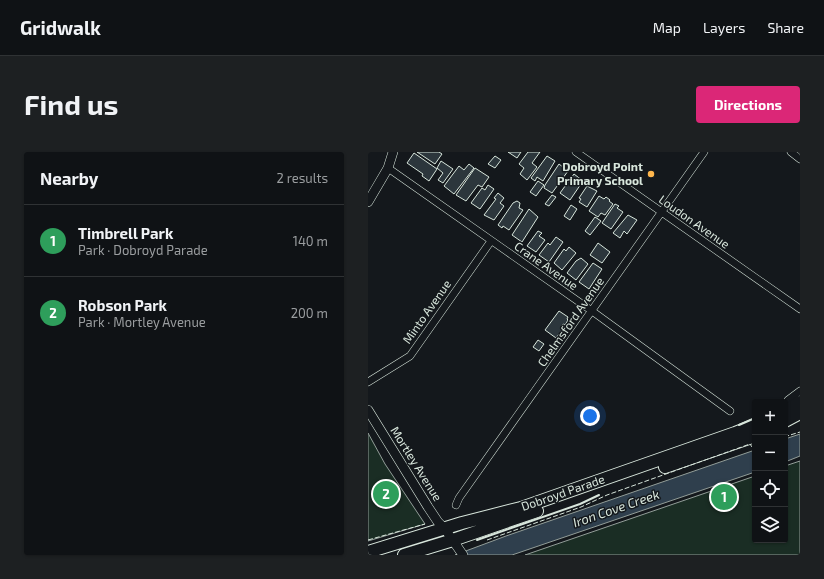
<!DOCTYPE html>
<meta charset="utf-8">
<style>
:root{--surface:#0f1215;--page:#1d2022;--text:#f1f3f6;--muted:#9b9ea0;--line:#2f3234;--accent:#db2777}
body{margin:0;font-family:"Exo 2",sans-serif;background:var(--page);color:var(--text)}
.controls{position:absolute;right:12px;bottom:12px;display:grid;overflow:hidden;border-radius:4px;box-shadow:0 1px 3px #0004}
.controls button{width:36px;height:36px;display:grid;place-items:center;padding:0;border:0;border-bottom:1px solid var(--line);background:var(--surface);color:var(--text);font:20px sans-serif}
.you{position:absolute;left:222px;top:264px;width:14px;height:14px;margin:-10px;border:3px solid #fff;border-radius:50%;background:#1a73e8;box-shadow:0 0 0 6px #1a73e833}
.badge{display:grid;place-items:center;width:26px;height:26px;border-radius:50%;background:var(--accent);color:#fff;font-size:13px;font-weight:700}
.pin{position:absolute;translate:-50% -50%;border:2px solid #fff;box-shadow:0 1px 4px #0006}
.list{margin:0;padding:0;list-style:none}
h2{display:flex;justify-content:space-between;align-items:center;height:52px;margin:0;padding:0 16px;font-size:17px}
h2 small{font-size:13px;font-weight:400;color:var(--muted)}
.list li{display:grid;grid-template-columns:26px 1fr auto;gap:12px;align-items:center;box-sizing:border-box;height:72px;padding:0 16px;border-top:1px solid var(--line)}
.list b{display:block;font-size:15px;white-space:nowrap}
.list p{margin:0;font-size:13px;white-space:nowrap;color:var(--muted)}
.list em{font-size:13px;font-style:normal;color:var(--muted)}
.icon{flex:none;width:22px;height:22px;fill:none;stroke:currentColor;stroke-width:2;stroke-linecap:round;stroke-linejoin:round}
.map{position:relative;flex:none;width:432px;height:403px;overflow:hidden;border-radius:4px}
header{display:flex;align-items:center;gap:24px;box-sizing:border-box;height:56px;padding:0 20px;background:var(--surface);border-bottom:1px solid var(--line)}
header strong{font-size:19px}
nav{display:flex;gap:22px;margin-inline-start:auto;font-size:14px}
.intro{display:flex;align-items:center;justify-content:space-between;box-sizing:border-box;height:96px;padding:0 24px}
h1{margin:0;font-size:28px}
.button{padding:10px 18px;border-radius:4px;background:var(--accent);color:#fff;font-size:14px;font-weight:700}
main{display:flex;gap:24px;padding:0 24px}
aside{flex:1;background:var(--surface);border-radius:4px;box-shadow:0 1px 3px #0004}
.map>svg:first-child{display:block}
.green{fill:#1a2d24;stroke:#939e99}
.water{fill:#2f3f4d;stroke:#939e99}
.building{fill:#2c363c;stroke:#d8e6dc}
.lines{fill:none;stroke-linecap:round;stroke-linejoin:round}
.street-casing{stroke:#d8e6dc;stroke-width:8}
.secondary-casing{stroke:#d8e6dc;stroke-width:10}
.highway-casing{stroke:#d8e6dc;stroke-width:14}
.street{stroke:#14181c;stroke-width:7}
.secondary{stroke:#14181c;stroke-width:9}
.highway{stroke:#14181c;stroke-width:12}
.fence{stroke:#d8e6dc;stroke-width:1;stroke-dasharray:5 2;stroke-linecap:butt}
.wall{stroke:#d8e6dc;stroke-width:2}
.poi-dot{fill:#ffb74d;stroke:#14181c;stroke-width:1.5}
.labels{text-anchor:middle;stroke-width:3;stroke-linejoin:round;paint-order:stroke}
.poi-label{font-size:12px;font-weight:bold;fill:#d8e6dc;stroke:#14181c;text-anchor:end}
.street-label{font-size:12px;fill:#d8e6dc;stroke:#14181c}
.water-label{font-size:13px;font-style:italic;fill:#d8e6dc;stroke:#14181c}
</style>
<header>
<strong>Gridwalk</strong>
<nav><a>Map</a><a>Layers</a><a>Share</a></nav>
</header>
<div class="intro"><h1>Find us</h1><a class="button">Directions</a></div>
<main>
<aside>
<h2>Nearby<small>2 results</small></h2>
<ul class="list">
<li><span class="badge" style="background:#2e9e5b">1</span><div><b>Timbrell Park</b><p>Park · Dobroyd Parade</p></div><em>140 m</em></li>
<li><span class="badge" style="background:#2e9e5b">2</span><div><b>Robson Park</b><p>Park · Mortley Avenue</p></div><em>200 m</em></li>
</ul>
</aside>
<div class="map">
<svg width="432" height="403" viewBox="0 0 432 403">
<rect width="100%" height="100%" fill="#14181c"/>
<path class="green" d="M0 281 17 312 57 372 0 389Z
M432 309V403H157L387 324V388H417V314Z"/>
<path class="water" d="M432 282V304L417 310V287Z
M387 298V320L144 403H87L138 384Z"/>
<path class="building" d="M49 0H71L74 2 67 12Z
M140 0H153L149 6Z
M160 0H172L164 11 169 15 159 28 152 22 156 16 151 12Z
M46 1 69 17 61 29 54 24 55 22 39 11Z
M127 4 133 8 127 16 120 12Z
M179 4 187 9 175 29 169 25 167 29 163 26Z
M73 9 85 17 75 31 70 28 75 21 69 16Z
M101 12 106 16 86 42 76 34 91 14 96 18Z
M191 12 200 19 184 41 176 36 177 33Z
M107 16 121 25 114 35 110 33 98 49 88 43Z
M206 22 215 29 202 48 192 41Z
M170 29 176 33 168 44 162 40Z
M120 33 126 37 112 57 103 51 114 36 117 38Z
M219 34 229 39 219 55 211 50 213 47 211 46Z
M130 41 136 46 132 51 136 54 126 68 116 63 128 47 126 46Z
M184 43 188 45 181 54 177 52Z
M231 44 236 47 238 45 242 48 241 49 245 52 237 63 233 61 230 65 221 59Z
M149 49 152 51 151 56 155 58 141 78 135 74 134 76 130 73 145 51Z
M247 52 251 54 249 56 255 60 243 77 234 71Z
M203 53 209 57 202 68 196 64Z
M161 57 170 65 154 90 144 83Z
M260 63 269 68 259 82 256 79 252 86 245 81Z
M227 65 233 69 222 83 217 79Z
M170 79 174 81 171 84 177 88 168 100 159 94Z
M188 85 195 90 181 110 171 103 180 91 182 93Z
M230 91 242 100 234 111 222 103Z
M201 95 208 101 194 118 186 111 196 97 198 99Z
M213 106 220 112 208 128 199 121 208 109Z
M225 111 234 117 221 137 211 130Z
M191 159 200 165 199 167 200 168 197 173 195 172 193 174 196 176 188 186 177 178Z
M170 188 176 192 171 199 165 195Z"/>
<g class="lines">
<g class="street-casing">
<path id="street" d="M208 0 432 157
M423 0 432 7
M20 16 224 159 362 259
M0 230 42 204 123 89
M420 248 432 239
M88 353 91 346 336 0"/>
</g>
<g class="secondary-casing">
<path id="secondary" d="M0 50 20 16 25 0
M0 258 60 355 70 370 77 377 95 403"/>
</g>
<g class="highway-casing">
<path id="highway" d="M417 259 432 250
M417 269 432 261
M297 315 387 284
M0 400 94 371 153 356 367 281 387 273
M36 403 85 388 169 359"/>
</g>
<use href="#street" class="street"/>
<use href="#secondary" class="secondary"/>
<use href="#highway" class="highway"/>
<path class="fence" d="M417 282 419 284 432 280
M386 295 387 291
M0 388 57 372
M119 388 213 355 239 343 382 292 384 295"/>
<path class="wall" d="M371 273 387 266
M109 388 212 352 231 343"/>
</g>
<circle class="poi-dot" cx="283" cy="22" r="4"/>
<g class="labels">
<g class="poi-label">
<text x="275" y="19">Dobroyd Point<tspan x="275" dy="14">Primary School</tspan></text>
</g>
<g class="street-label">
<text transform="translate(326 70) rotate(35)" y="4">Loudon Avenue</text>
<text transform="translate(178 114) rotate(35)" y="4">Crane Avenue</text>
<text transform="translate(59 160) rotate(-55)" y="4">Minto Avenue</text>
<text transform="translate(203 170) rotate(-55)" y="4">Chelmsford Avenue</text>
<text transform="translate(48 312) rotate(58)" y="4">Mortley Avenue</text>
<text transform="translate(195 341) rotate(-19)" y="4">Dobroyd Parade</text>
</g>
<g class="water-label">
<text transform="translate(248 356) rotate(-19)" y="5">Iron Cove Creek</text>
</g>
</g>
</svg>
<div class="controls">
<button>+</button>
<button>−</button>
<button><svg class="icon" aria-label="locate" viewBox="0 0 24 24"><circle cx="12" cy="12" r="6"/><path d="M12 2v4M12 18v4M2 12h4M18 12h4"/></svg></button>
<button><svg class="icon" aria-label="layers" viewBox="0 0 24 24"><path d="M12 4l9 5-9 5-9-5zM3 14l9 5 9-5"/></svg></button>
</div>
<div class="you"></div>
<div class="pin badge" style="left:356px;top:345px;background:#2e9e5b">1</div>
<div class="pin badge" style="left:18px;top:342px;background:#2e9e5b">2</div>
</div>
</main>
